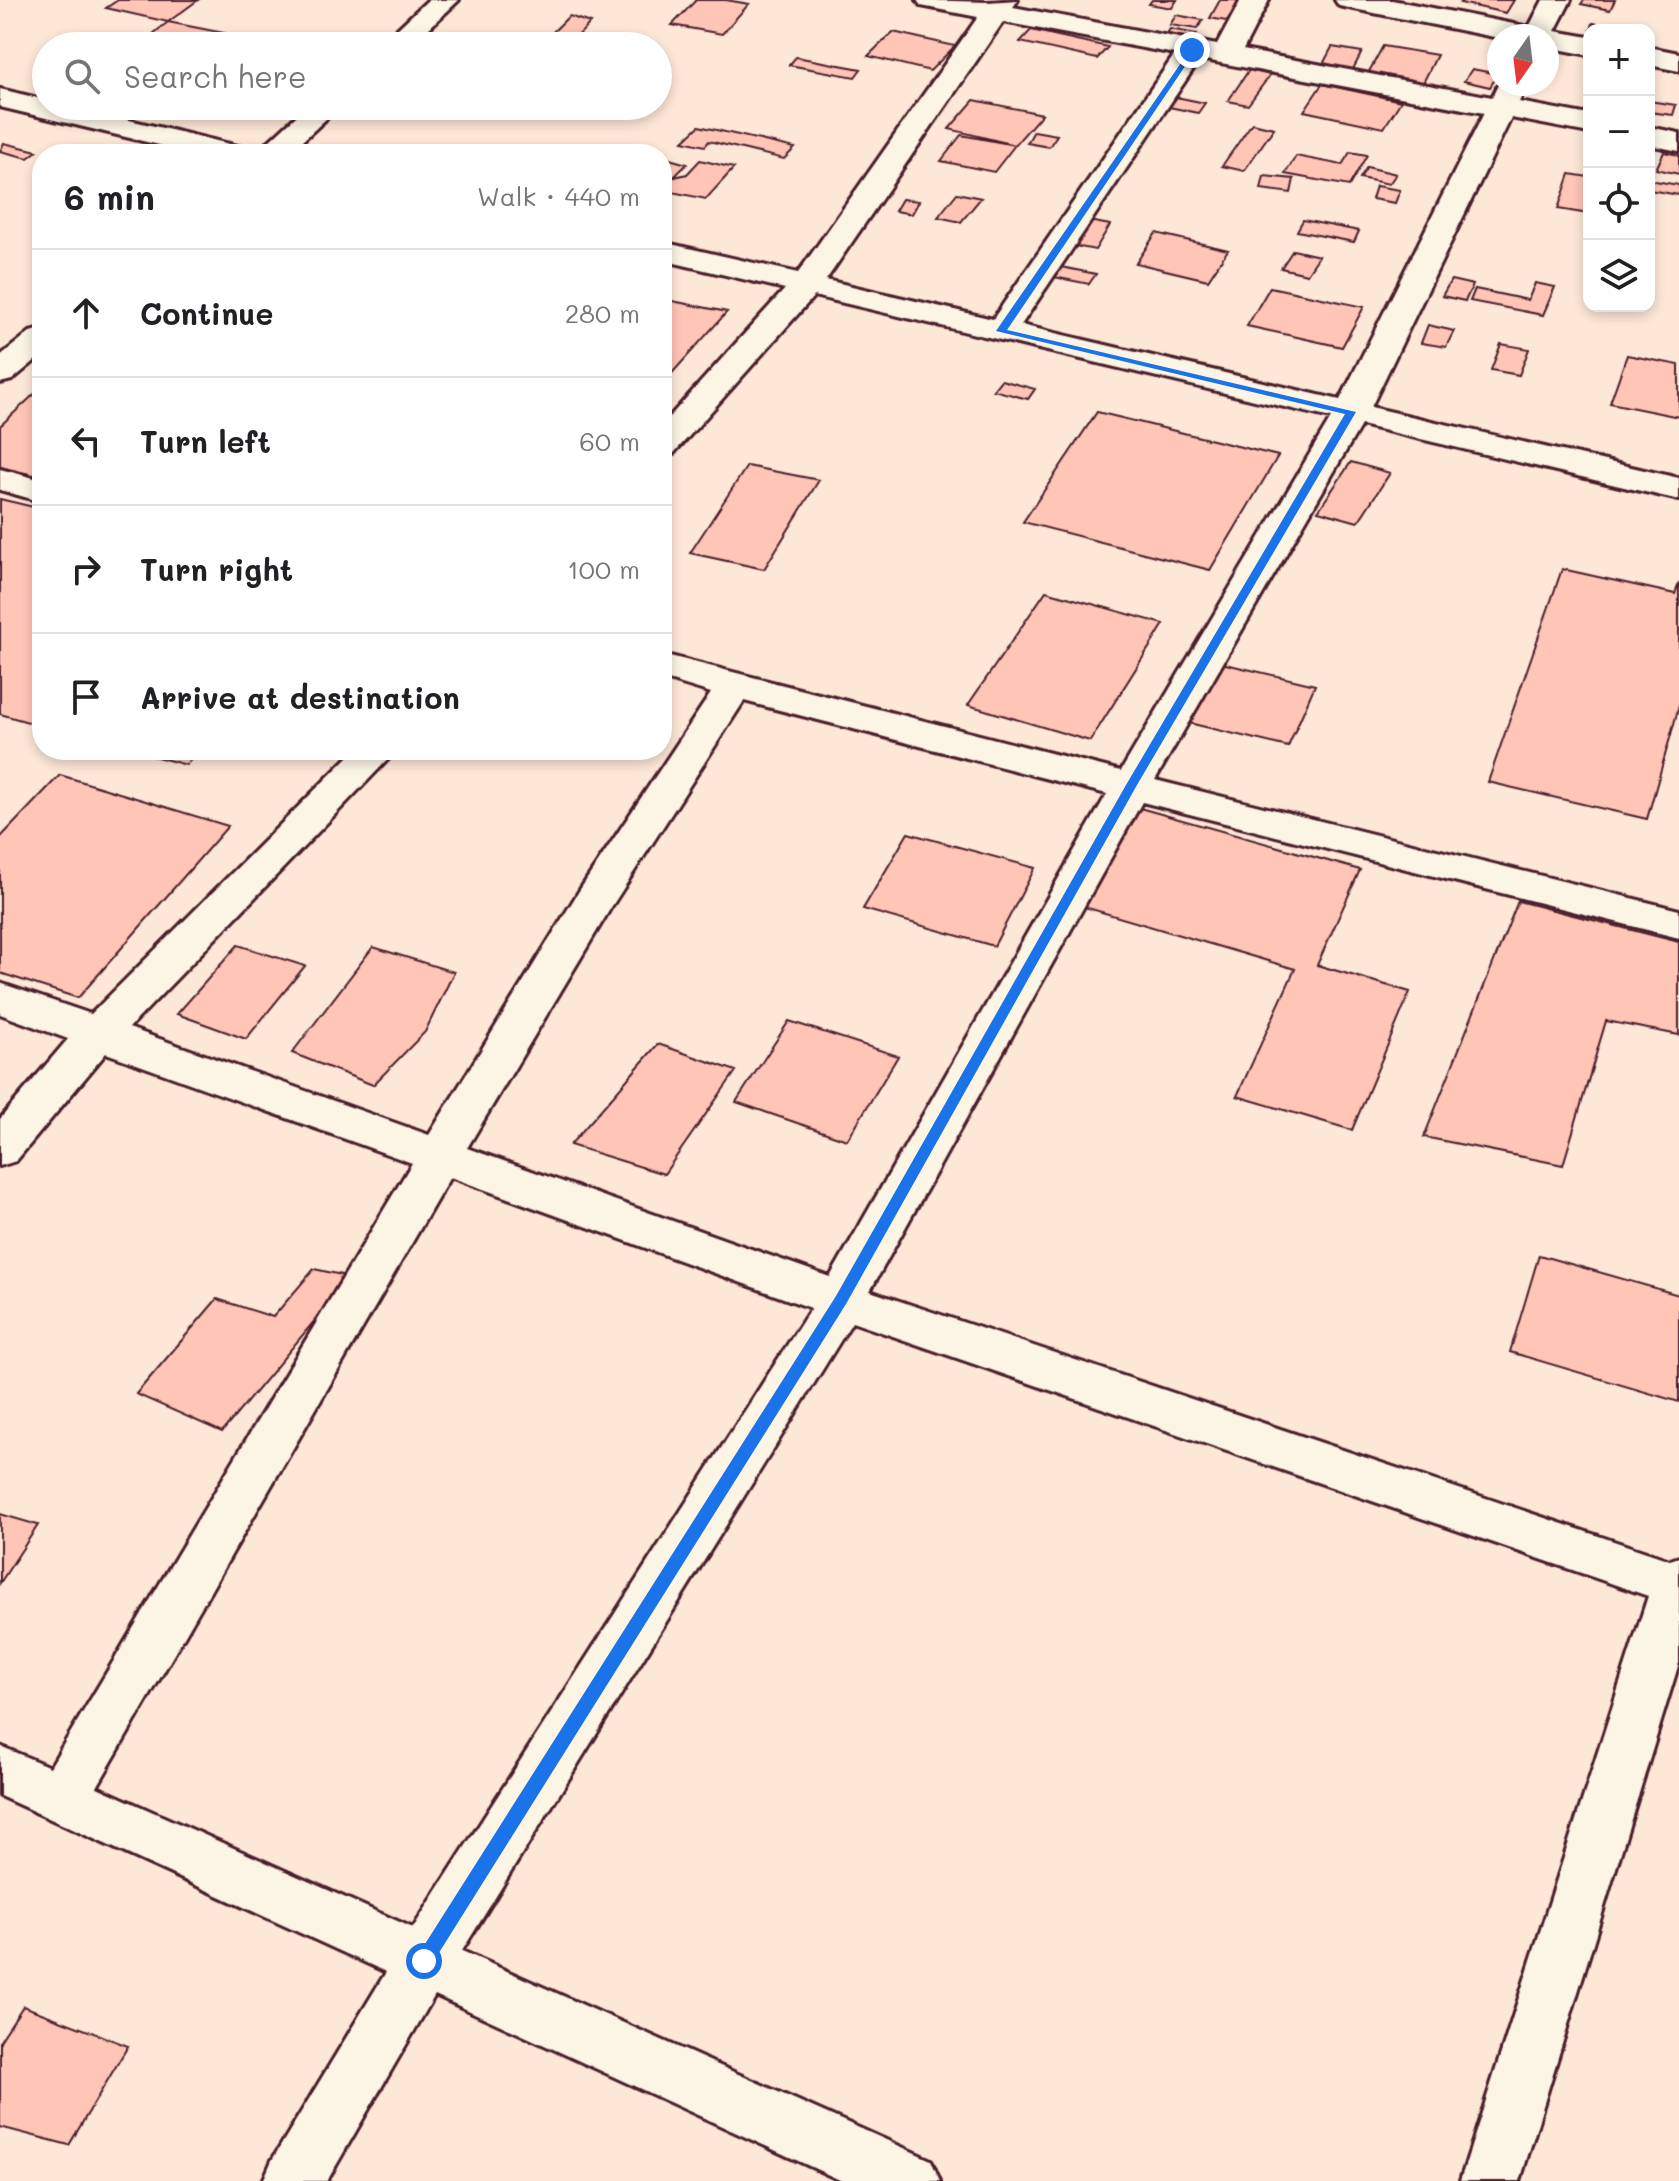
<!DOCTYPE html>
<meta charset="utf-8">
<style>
:root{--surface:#fff;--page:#f6f6f6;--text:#202124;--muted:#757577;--line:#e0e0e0}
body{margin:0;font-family:Mali,sans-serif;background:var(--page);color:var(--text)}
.controls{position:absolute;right:24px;top:24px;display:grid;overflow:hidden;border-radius:16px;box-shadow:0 4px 12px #0003}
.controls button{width:72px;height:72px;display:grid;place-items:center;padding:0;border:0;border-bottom:2px solid var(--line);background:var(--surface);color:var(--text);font:40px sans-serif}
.compass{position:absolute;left:1487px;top:24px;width:72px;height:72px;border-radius:50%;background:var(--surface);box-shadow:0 4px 12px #0003;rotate:194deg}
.stop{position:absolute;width:24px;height:24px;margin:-18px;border:6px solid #1a73e8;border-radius:50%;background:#fff}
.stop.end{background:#1a73e8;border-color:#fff;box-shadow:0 2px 8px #0008}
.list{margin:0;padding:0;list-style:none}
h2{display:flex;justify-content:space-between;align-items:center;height:104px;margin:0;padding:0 32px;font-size:34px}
h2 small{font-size:26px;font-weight:400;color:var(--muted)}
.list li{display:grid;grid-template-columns:52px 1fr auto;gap:24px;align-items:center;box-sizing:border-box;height:128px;padding:0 32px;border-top:2px solid var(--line)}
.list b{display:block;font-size:30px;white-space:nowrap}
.list em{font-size:26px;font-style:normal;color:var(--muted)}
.icon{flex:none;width:44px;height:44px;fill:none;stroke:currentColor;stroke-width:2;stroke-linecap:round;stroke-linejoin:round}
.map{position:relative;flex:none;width:1679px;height:2181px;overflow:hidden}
.search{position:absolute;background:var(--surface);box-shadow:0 4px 12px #0003;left:32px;top:32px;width:640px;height:88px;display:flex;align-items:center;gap:20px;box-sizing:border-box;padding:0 28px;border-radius:44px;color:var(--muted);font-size:30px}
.panel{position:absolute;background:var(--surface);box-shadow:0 4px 12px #0003;left:32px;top:144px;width:640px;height:616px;border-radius:32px}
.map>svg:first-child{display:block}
.building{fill:#ffc5b6;stroke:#4a1f2b;stroke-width:2}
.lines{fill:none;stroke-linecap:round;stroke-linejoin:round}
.minor-casing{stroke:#4a1f2b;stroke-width:6}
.minor{fill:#fcf5e5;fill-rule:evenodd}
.route{fill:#1a73e8}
</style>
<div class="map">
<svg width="1679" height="2181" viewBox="0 0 1679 2181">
<rect width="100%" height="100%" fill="#fde7d7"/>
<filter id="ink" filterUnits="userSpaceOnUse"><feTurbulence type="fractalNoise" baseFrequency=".0125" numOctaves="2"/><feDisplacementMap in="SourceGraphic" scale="16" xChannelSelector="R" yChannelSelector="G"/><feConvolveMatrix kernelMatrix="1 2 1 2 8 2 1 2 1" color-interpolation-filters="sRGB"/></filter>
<g filter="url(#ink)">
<path class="building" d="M118 0H198L168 22 106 8Z
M696 0H726L749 4 722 34 672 25Z
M1152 0H1177L1172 8 1149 4Z
M1220 0H1242L1231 22 1210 18Z
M1463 0H1514L1506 13 1460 3Z
M1584 0H1615L1610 10 1581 4Z
M1176 15 1203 20 1197 29 1170 25Z
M569 16 590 23 575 39 612 46H539Z
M168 22 224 33 208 46H138Z
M1593 23 1632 29 1591 30Z
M1170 29 1197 34 1191 44 1163 39Z
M1031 30 1108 47 1097 59 1020 42Z
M893 32 955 46 930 71 868 56Z
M1383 46 1437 55 1421 87 1366 77Z
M1332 47 1362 52 1351 73 1321 68Z
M796 57 861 69 855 77 789 65Z
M1472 69 1498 74 1490 87 1464 81Z
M1249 70 1270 75 1248 105 1228 101Z
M1322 84 1401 101 1384 128 1304 111Z
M1176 97 1205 103 1198 113 1169 107Z
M974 100 1042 114 1015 145 949 129Z
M1649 101 1676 105 1673 115 1649 112Z
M1252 123 1274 128 1244 171 1222 166Z
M699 126 795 148 784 159 709 141 705 146 683 141Z
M1034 131 1057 135 1049 147 1027 143Z
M961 135 1015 145 994 172 941 161Z
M4 143 37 151 28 158 0 151Z
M1350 152 1367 155 1349 186 1285 174 1296 156 1342 165Z
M1664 152 1679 155V174L1656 169Z
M666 158 687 164 674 177 662 174V163Z
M700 160 734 168 706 199 662 190V180L687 174Z
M1367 167 1396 174 1389 184 1360 178Z
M1570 174 1589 177V214L1558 209Z
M1264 176 1294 179 1291 193 1261 189Z
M1649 180 1679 185V195L1649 190Z
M1376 186 1400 190 1395 203 1372 199Z
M957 193 981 198 961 222 938 217Z
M902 199 919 201 912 214 895 211Z
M1303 220 1359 231 1354 242 1297 231Z
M1089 221 1110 225 1095 250 1075 246Z
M1156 233 1228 250 1208 280 1136 263Z
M1293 250 1319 256 1307 274 1281 268Z
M1056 266 1096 274 1089 284 1049 276Z
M1451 280 1473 285 1465 301 1442 296Z
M1535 283 1555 287 1543 315 1470 301 1475 289 1528 300Z
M1270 287 1364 307 1342 347 1247 326Z
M662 299 727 312 666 380H662Z
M1428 325 1454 331 1446 347 1421 343Z
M1501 344 1529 349 1519 375 1491 370Z
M1627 355 1679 365V417L1610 403Z
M1001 380 1035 389 1028 399 993 390Z
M42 387V477L0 467V426Z
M1097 412 1278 456 1210 570 1023 522Z
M1351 462 1390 473 1358 522 1318 511Z
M747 466 819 480 764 569 690 553Z
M0 499 42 509V625L38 630 42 631V726L0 714Z
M1562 569 1675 594 1679 582V706L1647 819 1488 782Z
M1046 591 1164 624 1090 741 968 705Z
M1217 662 1315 685 1288 747 1189 723Z
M131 750H200L186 765Z
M60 775 228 826 78 998 0 973V838Z
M1129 805 1360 870 1317 965 1410 992 1352 1130 1237 1096 1295 969 1074 904Z
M908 833 1035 868 994 946 863 909Z
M1518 901 1679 942V1035L1606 1021 1563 1165 1424 1137Z
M238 945 305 966 246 1039 177 1014Z
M373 947 454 972 425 1032 373 1085 292 1053Z
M789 1021 898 1056 847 1140 736 1102Z
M658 1044 736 1071 664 1174 570 1145Z
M1539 1255 1679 1295V1402L1510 1352Z
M314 1269 351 1277 222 1432 136 1394 217 1299 273 1317Z
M0 1514 38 1525 0 1583Z
M23 2006 128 2046 69 2145 0 2127V2041Z"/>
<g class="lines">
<g class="minor-casing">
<path id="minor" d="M428 0H459L410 46H379Z
M917 0 988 2 1018 0 1013 7 1217 45 1241 0H1269L1243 50 1492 97 1499 83 1528 84 1519 102 1589 115V133L1511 118 1371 407 1679 478V500L1361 425 1155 780 1679 910V938L1142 802 870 1291 1670 1560 1679 1557V1663L1520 2181H1460L1648 1596 852 1322 462 1951 931 2160 940 2181H842L435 1995 327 2181H263L272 2160 386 1972 0 1796V1746L50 1767 412 1163 106 1053 16 1161 0 1166V1119L68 1039 0 1014V983L91 1014 355 750H397L129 1028 429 1135 579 891 711 693 662 678V654L1121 771 1331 418 814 296 674 453 662 456V425L785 289 662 260V242L798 273 978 17 921 6ZM1003 22 1175 54 993 319 826 280ZM1200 59 1484 113 1340 400 1021 325ZM744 701 1107 794 830 1277 467 1148 610 909ZM450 1177 811 1308 413 1928 97 1787Z
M1335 0H1392L1529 27 1543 0H1571L1555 31 1589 37V55L1547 47V36L1499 38 1339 6Z
M1649 47 1679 53V71L1649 65Z
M0 89 46 100V106H71L246 148 250 154H197L0 107Z
M307 106H340L288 154H255Z
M1649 127 1679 133V151L1649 145Z
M42 329V355L12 380 0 383V356L30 332Z
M0 469 42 480V502L0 490Z"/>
</g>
<use href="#minor" class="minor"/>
</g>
</g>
<path class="route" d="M1192 47 1196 50 1007 330 1356 412 1137 785 846 1304 430 1967H418L416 1961 418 1955 836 1296 1126 785 1345 414 996 331Z"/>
</svg>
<div class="controls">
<button>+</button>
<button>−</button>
<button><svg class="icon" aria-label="locate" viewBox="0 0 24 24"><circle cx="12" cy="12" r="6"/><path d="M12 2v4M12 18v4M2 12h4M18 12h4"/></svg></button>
<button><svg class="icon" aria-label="layers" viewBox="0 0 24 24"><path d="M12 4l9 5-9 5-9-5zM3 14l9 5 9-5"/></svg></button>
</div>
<svg class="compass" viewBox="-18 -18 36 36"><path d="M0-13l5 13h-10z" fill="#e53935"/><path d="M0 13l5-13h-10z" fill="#757577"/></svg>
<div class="stop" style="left:424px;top:1961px"></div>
<div class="stop end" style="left:1192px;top:50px"></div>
<div class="search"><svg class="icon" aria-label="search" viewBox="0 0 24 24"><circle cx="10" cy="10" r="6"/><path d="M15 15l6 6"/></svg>Search here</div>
<section class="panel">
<h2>6 min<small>Walk · 440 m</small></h2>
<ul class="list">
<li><svg class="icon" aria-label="ahead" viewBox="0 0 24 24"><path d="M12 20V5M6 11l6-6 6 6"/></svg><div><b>Continue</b></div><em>280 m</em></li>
<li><svg class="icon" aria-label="left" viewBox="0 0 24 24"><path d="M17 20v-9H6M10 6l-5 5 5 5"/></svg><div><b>Turn left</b></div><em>60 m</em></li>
<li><svg class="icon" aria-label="right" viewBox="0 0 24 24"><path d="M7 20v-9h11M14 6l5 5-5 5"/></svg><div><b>Turn right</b></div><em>100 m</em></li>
<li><svg class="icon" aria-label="arrive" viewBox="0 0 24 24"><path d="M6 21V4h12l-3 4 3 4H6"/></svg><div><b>Arrive at destination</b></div></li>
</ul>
</section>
</div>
